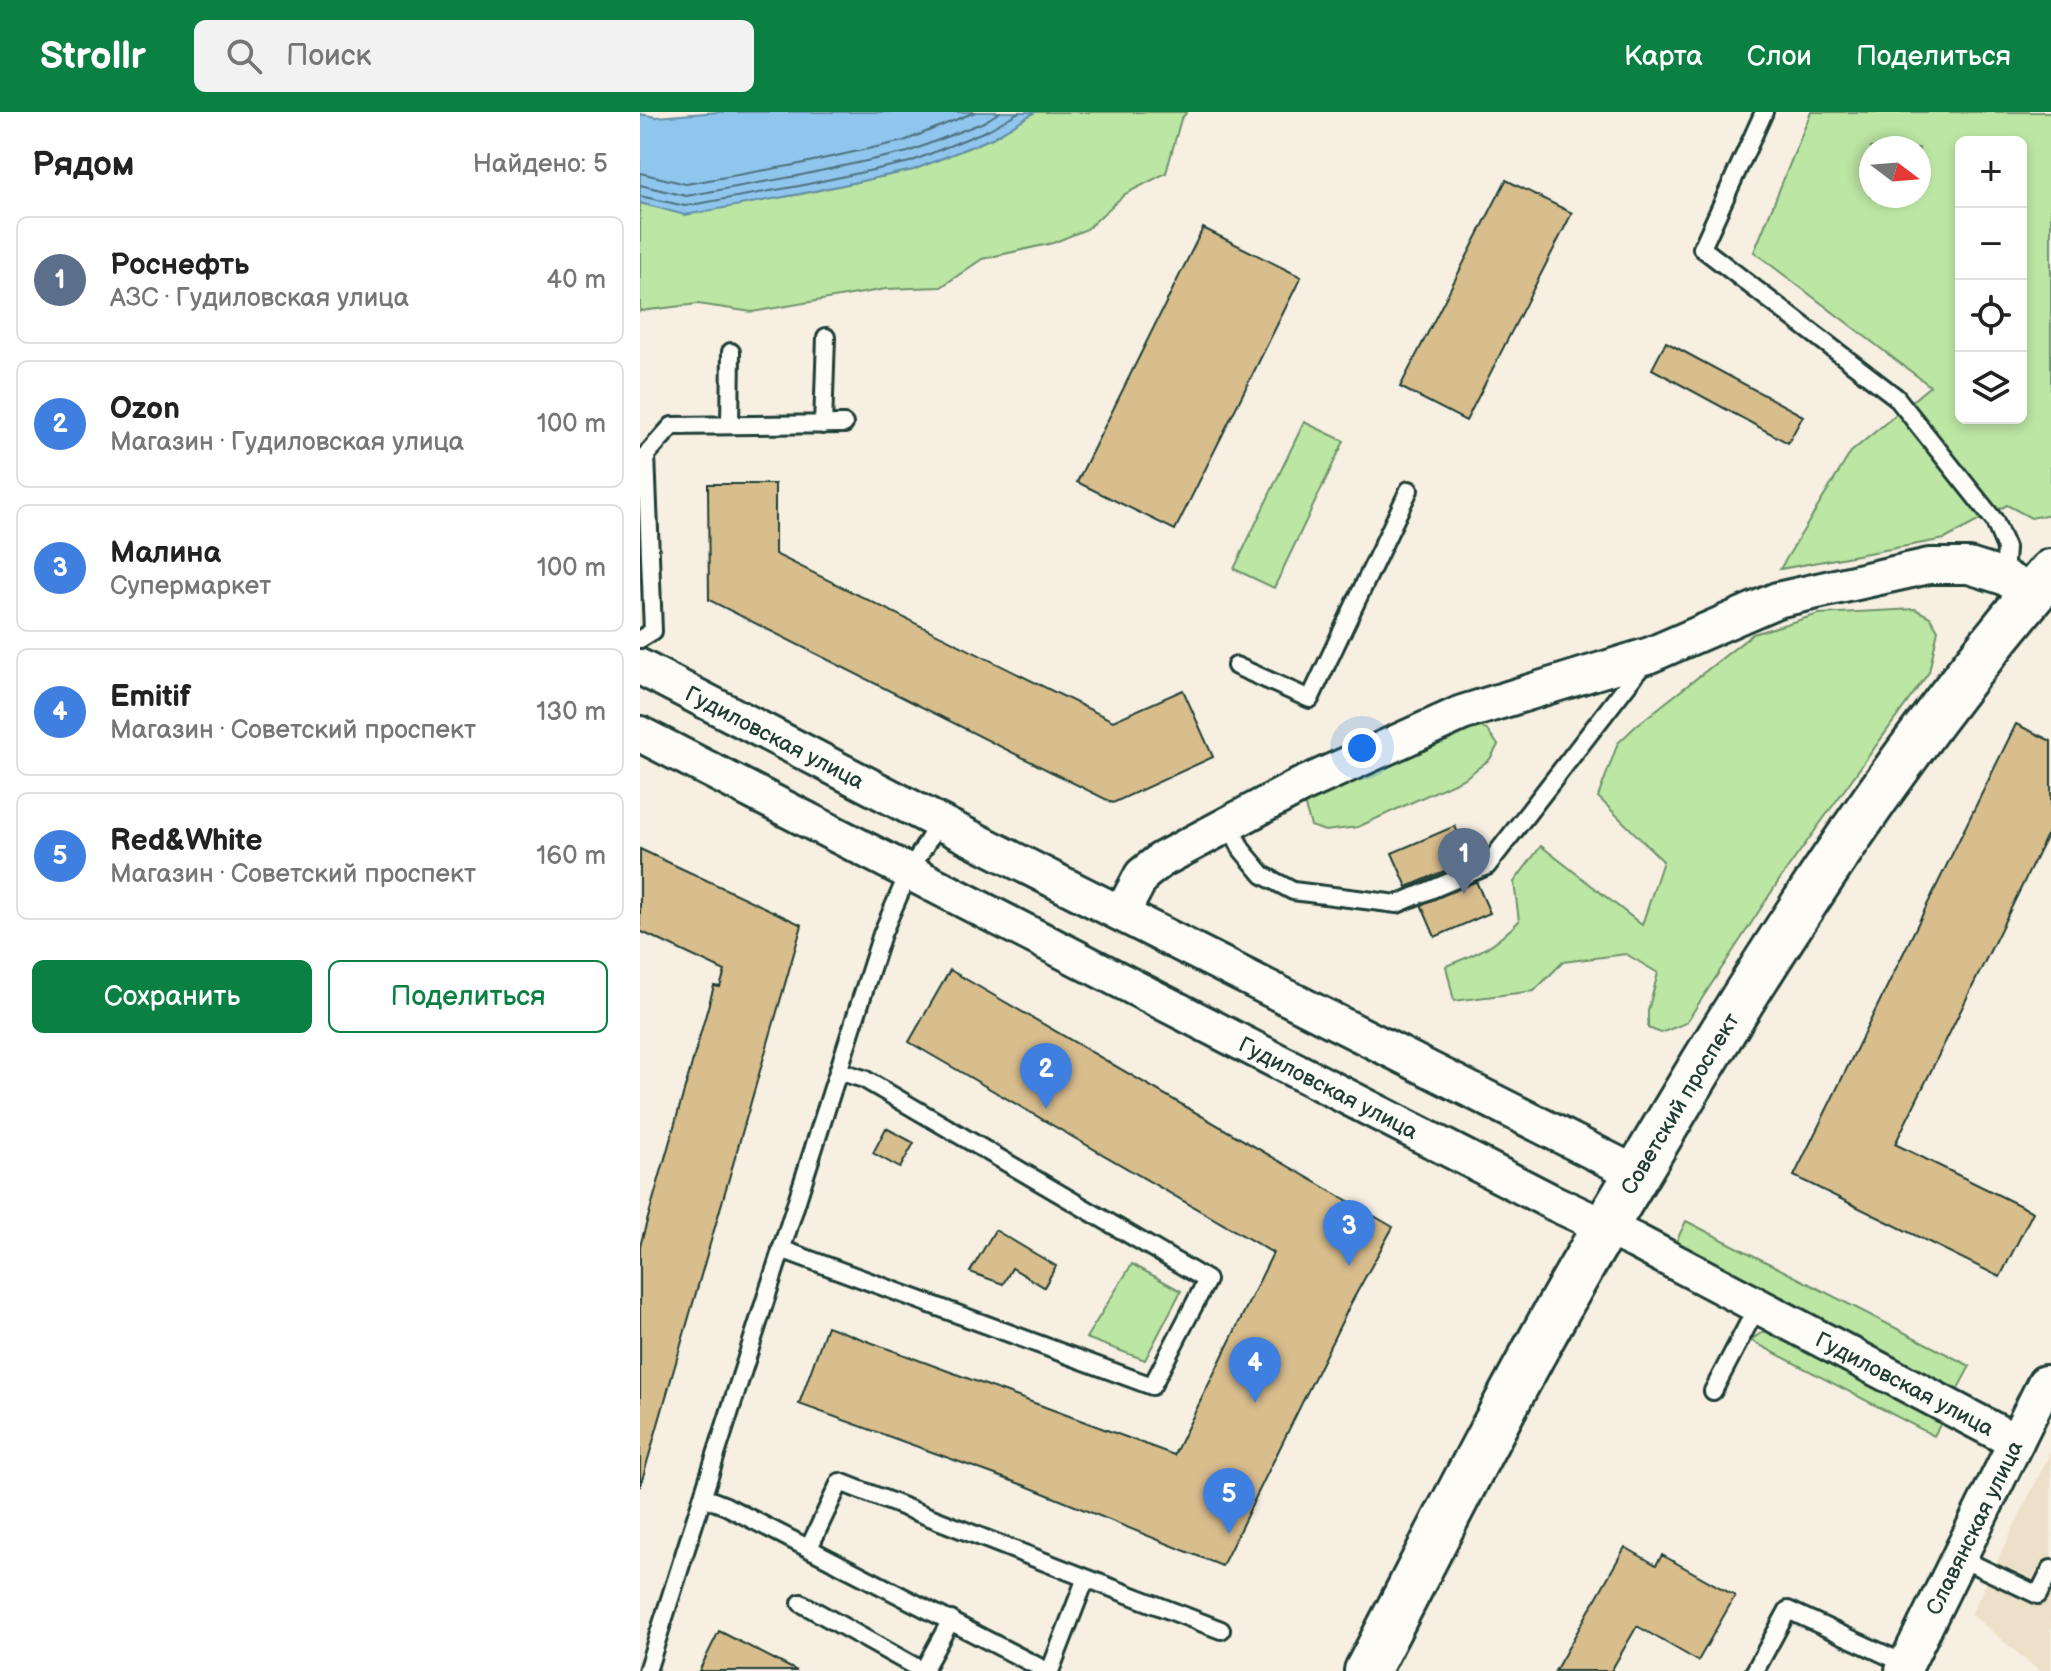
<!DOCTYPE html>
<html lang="ru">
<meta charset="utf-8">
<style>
:root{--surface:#fff;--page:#f2f2f2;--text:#222;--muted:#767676;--line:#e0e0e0;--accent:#0b8043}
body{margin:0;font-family:"Balsamiq Sans",sans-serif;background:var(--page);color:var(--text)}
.controls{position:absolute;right:24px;top:24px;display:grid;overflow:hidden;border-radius:12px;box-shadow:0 4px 12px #0003}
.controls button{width:72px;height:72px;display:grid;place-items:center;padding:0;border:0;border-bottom:2px solid var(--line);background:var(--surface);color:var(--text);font:40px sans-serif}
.compass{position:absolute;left:1219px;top:24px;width:72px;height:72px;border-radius:50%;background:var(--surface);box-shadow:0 4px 12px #0003;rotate:106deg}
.you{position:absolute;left:722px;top:636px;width:28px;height:28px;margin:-20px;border:6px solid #fff;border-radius:50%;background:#1a73e8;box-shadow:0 0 0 12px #1a73e833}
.badge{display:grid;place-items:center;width:52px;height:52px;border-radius:50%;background:var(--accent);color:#fff;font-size:26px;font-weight:700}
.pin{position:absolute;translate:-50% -66px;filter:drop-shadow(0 2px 4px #0008)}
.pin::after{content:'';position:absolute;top:42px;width:28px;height:24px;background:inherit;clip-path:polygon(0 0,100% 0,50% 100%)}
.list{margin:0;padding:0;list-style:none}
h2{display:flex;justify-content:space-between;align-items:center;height:104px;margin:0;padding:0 32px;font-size:34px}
h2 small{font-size:26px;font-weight:400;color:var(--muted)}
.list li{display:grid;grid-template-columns:52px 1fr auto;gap:24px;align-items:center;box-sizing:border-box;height:128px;margin:0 16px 16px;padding:0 16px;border:2px solid var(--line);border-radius:12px}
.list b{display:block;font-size:30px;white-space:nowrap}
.list p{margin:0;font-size:26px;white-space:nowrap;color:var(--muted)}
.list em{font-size:26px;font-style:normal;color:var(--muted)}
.actions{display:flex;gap:16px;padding:24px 32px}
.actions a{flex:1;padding:18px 0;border:2px solid var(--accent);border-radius:12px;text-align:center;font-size:28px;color:var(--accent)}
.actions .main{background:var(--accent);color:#fff}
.icon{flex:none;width:44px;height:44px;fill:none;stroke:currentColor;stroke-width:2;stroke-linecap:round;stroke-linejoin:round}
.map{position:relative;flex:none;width:1411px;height:1559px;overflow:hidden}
header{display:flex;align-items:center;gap:48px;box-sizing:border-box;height:112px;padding:0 40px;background:var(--accent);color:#fff}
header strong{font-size:38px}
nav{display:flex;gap:44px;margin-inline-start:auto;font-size:28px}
.search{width:560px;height:72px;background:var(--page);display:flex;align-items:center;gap:20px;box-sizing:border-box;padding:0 28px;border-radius:12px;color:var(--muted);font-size:30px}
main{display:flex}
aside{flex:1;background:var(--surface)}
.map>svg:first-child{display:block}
.built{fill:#ede0c8}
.green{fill:#bce6a3;stroke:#6e926c;stroke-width:2;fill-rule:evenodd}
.water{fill:#90c5ee;stroke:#638fa4;stroke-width:2}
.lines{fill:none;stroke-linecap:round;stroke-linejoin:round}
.shore{stroke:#4c737e;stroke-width:2}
.building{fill:#d8bd8d;stroke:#1f3d34;stroke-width:2}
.service-casing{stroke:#1f3d34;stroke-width:22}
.minor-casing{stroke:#1f3d34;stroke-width:40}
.primary-casing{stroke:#1f3d34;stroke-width:50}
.service{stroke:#fdfcf7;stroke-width:16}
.minor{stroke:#fdfcf7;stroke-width:34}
.primary{stroke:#fdfcf7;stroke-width:44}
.labels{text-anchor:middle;stroke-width:6;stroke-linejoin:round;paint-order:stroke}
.street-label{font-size:22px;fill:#1f3d34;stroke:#fdfcf7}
</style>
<header>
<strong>Strollr</strong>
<div class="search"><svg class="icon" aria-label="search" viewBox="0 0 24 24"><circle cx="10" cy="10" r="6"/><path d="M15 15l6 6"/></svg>Поиск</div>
<nav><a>Карта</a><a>Слои</a><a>Поделиться</a></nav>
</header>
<main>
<aside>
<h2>Рядом<small>Найдено: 5</small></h2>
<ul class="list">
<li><span class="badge" style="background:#5c6f8a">1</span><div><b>Роснефть</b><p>АЗС · Гудиловская улица</p></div><em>40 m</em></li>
<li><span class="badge" style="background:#3f7fe0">2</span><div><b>Ozon</b><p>Магазин · Гудиловская улица</p></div><em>100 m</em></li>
<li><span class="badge" style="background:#3f7fe0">3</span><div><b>Малина</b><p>Супермаркет</p></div><em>100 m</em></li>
<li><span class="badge" style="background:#3f7fe0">4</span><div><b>Emitif</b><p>Магазин · Советский проспект</p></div><em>130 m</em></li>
<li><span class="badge" style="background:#3f7fe0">5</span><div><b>Red&amp;White</b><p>Магазин · Советский проспект</p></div><em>160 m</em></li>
</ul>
<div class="actions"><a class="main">Сохранить</a><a>Поделиться</a></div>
</aside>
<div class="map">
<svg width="1411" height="1559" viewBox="0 0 1411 1559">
<rect width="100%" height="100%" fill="#f6efe2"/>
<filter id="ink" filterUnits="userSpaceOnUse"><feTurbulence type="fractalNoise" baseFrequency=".0125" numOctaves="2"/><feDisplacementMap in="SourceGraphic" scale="16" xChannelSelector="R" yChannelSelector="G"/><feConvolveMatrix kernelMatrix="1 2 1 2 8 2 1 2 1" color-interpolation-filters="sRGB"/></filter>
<g filter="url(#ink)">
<path class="built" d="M1411 1339V1559H1399L1331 1502Z"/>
<path class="green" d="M395 0H547L541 7 526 61 485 82 447 117 413 131 342 147 301 175 246 177 112 200 58 192 0 199V91L45 102 161 82 273 58 352 26Z
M1171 0H1411V402L1391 406 1367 393 1305 427 1140 457 1211 340 1290 274 1114 140ZM1321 30H1381V306H1321ZM1231 36H1279V84H1231Z
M664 310 704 329 634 476 594 457Z
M1275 497 1290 505 1298 518 1289 560 1138 770 1046 911 1021 921 1008 916V899L1018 861 986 842 923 850 894 879 814 889 806 854C837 842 855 834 879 809L874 770 901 734 1002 813 1023 749 958 685 978 631 997 613 1113 522 1179 502Z
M836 612 848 619 858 633 850 647 825 666 718 715 685 719 671 714 662 685 677 674 708 673 764 638 809 628Z
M1046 1109 1330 1254 1316 1280 1035 1132Z
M492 1152 541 1179 505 1248 446 1226Z
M1125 1219 1301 1311 1294 1324 1110 1228Z"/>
<path class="water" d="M78 0H395L352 26 273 58 160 82 45 103 0 91V2L16 5Z"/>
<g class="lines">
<path class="shore" d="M0 61 46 72 155 53 264 29 335 0
M0 73 46 84 157 64 268 40 344 10 360 0
M0 84 45 94 159 74 270 50 348 18 379 0"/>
</g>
<path class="building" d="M866 68 932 101 826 309 760 275Z
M563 116 661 165 535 418 437 370Z
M1026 230 1163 304 1148 331 1012 257Z
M68 372H135V442L473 609 543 578 573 645 473 691 69 488Z
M1376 612 1411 629V715L1255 1032 1393 1100 1360 1165 1154 1064Z
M815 714 830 748 767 775 752 741Z
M0 737 162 813 0 1375V1134L74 874 80 875 85 859 0 819Z
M835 767 850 801 795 825 780 790Z
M310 858 753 1115 711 1191 582 1454 386 1374 159 1292 187 1214 534 1343 633 1141 269 930Z
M246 1016 274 1031 260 1056 233 1041Z
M355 1118 416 1154 404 1175 372 1156 363 1172 330 1160Z
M985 1435 1016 1453 1022 1443 1095 1484 1058 1549 997 1514 971 1559H915Z
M79 1519 157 1559H59Z"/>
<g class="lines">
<g class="service-casing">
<path id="service" d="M1124 0 1062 136 1256 285 1354 408 1366 436 1364 465
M90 313 91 240
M183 313 186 225
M0 527 13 519 6 343 32 314 204 312
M596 554 670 587 769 378
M589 712 602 738 623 763 653 779 757 792 847 754 1004 551
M141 1137 512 1274 567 1168 224 967 198 959
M1073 1279 1117 1195
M63 1385 86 1394 407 1559
M169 1436 200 1370 446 1466 410 1559
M1320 1446 1398 1483 1411 1457
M446 1466 581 1518
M161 1491 283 1559 311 1508
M7 1559 242 822 268 762 299 710
M1115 1559 1148 1498 1268 1553"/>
</g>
<g class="minor-casing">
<g id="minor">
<path id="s1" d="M0 555 299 710 997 1062"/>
<path id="s2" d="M0 622 912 1090 995 1129 1376 1330"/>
<path d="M482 801 502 763 521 748 660 674 822 601 1010 543 1137 488 1289 454H1329L1364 465 1392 482"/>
<path id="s3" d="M1263 1559 1405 1271"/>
</g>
</g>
<g class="primary-casing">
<g id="primary">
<path id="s4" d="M727 1559C793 1432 858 1303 928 1179 960 1122 995 1066 1028 1010 1142 818 1265 630 1411 460"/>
</g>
</g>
<use href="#service" class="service"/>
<use href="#minor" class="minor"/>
<use href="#primary" class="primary"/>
</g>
</g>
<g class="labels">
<g class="street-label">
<text dy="8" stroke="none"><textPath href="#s1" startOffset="152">Гудиловская улица</textPath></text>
<text dy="8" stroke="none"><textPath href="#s2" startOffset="774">Гудиловская улица</textPath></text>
<text dy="8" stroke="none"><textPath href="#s4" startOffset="648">Советский проспект</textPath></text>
<text dy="8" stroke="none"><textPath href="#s2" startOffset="1422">Гудиловская улица</textPath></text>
<text dy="8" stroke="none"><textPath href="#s3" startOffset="160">Славянская улица</textPath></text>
</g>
</g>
</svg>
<div class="controls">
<button>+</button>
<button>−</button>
<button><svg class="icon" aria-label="locate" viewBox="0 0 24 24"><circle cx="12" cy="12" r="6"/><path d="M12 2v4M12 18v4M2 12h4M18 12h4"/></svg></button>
<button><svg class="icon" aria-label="layers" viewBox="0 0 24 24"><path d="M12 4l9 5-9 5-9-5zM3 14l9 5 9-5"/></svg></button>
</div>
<svg class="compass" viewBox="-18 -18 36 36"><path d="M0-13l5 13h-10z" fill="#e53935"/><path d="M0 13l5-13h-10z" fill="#767676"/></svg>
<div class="you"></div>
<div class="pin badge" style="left:824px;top:782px;background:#5c6f8a">1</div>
<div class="pin badge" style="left:406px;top:997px;background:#3f7fe0">2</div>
<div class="pin badge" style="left:709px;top:1154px;background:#3f7fe0">3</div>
<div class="pin badge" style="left:615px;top:1291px;background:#3f7fe0">4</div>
<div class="pin badge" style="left:589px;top:1422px;background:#3f7fe0">5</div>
</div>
</main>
